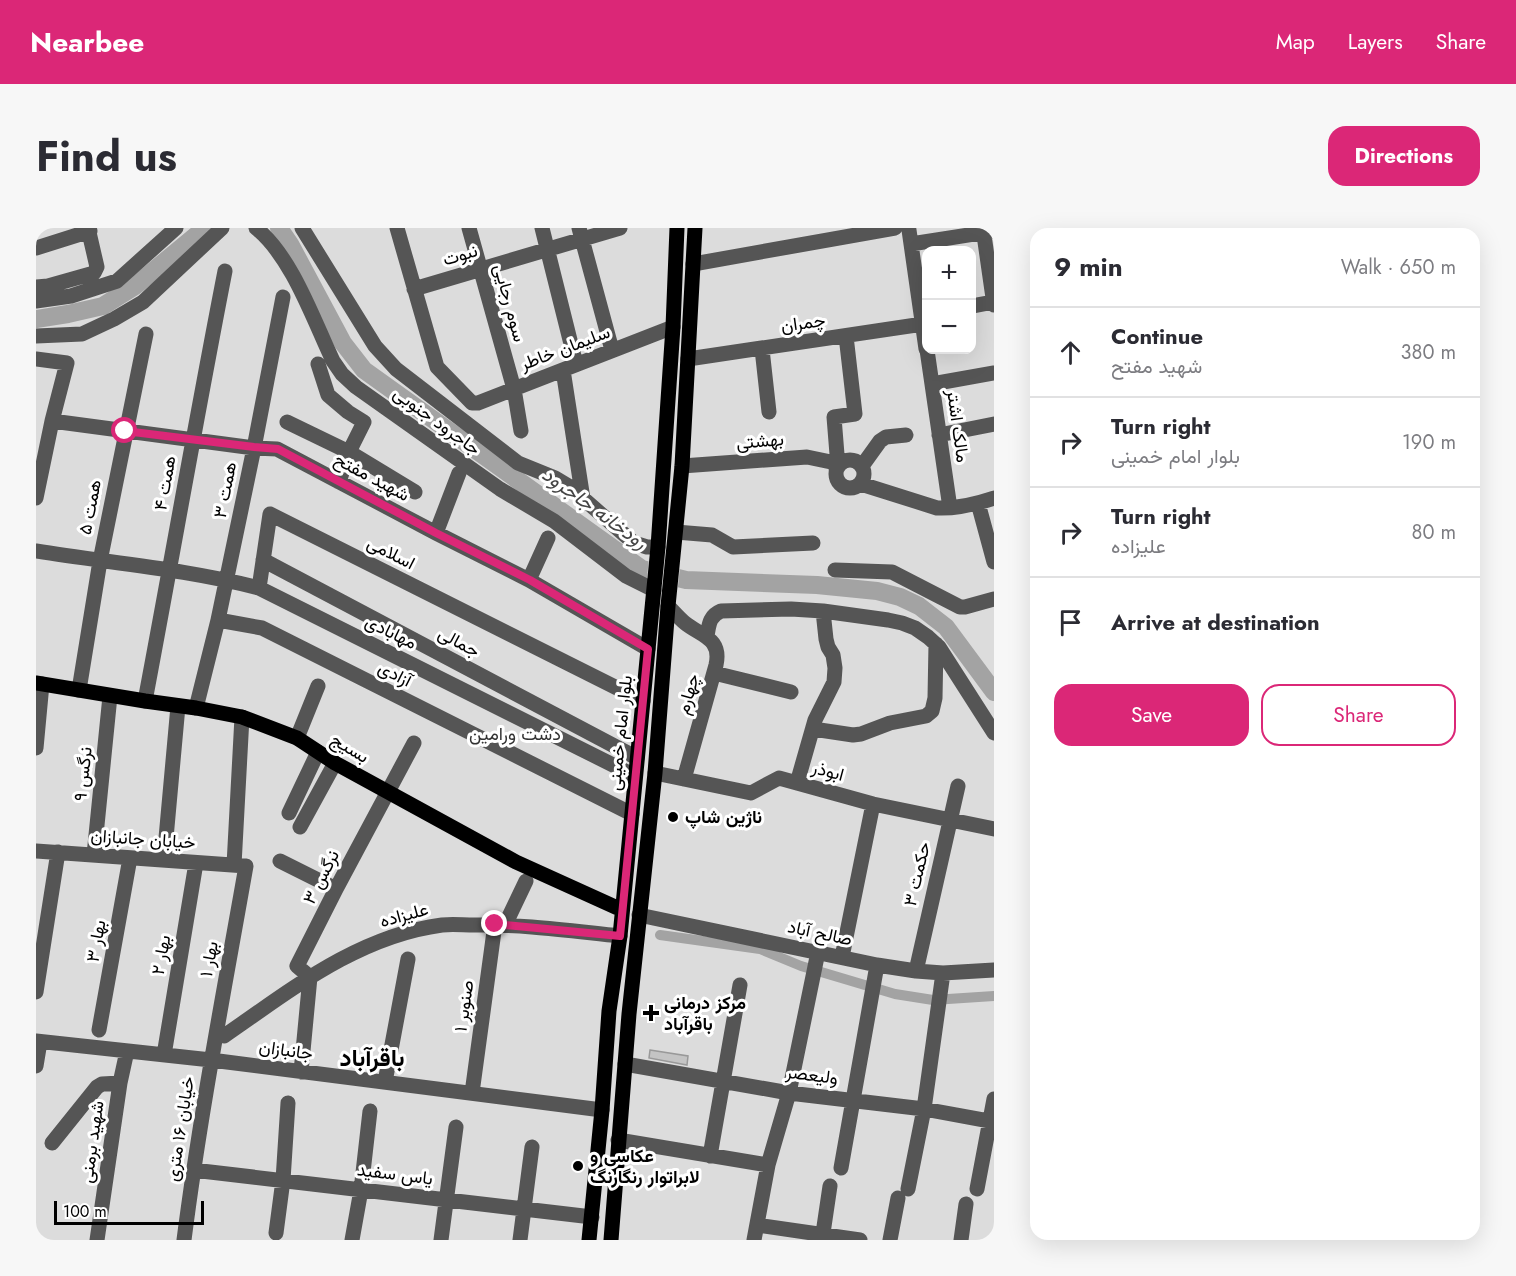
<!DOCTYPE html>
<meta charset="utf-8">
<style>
:root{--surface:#fff;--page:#f7f7f7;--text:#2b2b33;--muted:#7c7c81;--line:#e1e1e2;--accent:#db2777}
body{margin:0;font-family:Jost,Vazirmatn,sans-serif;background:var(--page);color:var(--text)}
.controls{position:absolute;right:18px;top:18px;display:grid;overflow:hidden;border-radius:12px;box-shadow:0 6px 24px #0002}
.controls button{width:54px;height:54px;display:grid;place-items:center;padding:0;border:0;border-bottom:2px solid var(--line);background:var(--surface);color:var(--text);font:30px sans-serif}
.scale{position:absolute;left:18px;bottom:15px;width:150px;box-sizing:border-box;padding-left:6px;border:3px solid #000;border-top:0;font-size:16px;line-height:21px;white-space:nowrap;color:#000;-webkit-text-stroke:4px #fff;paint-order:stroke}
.stop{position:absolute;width:18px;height:18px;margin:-14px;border:4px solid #db2777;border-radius:50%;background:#fff}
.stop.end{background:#db2777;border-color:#fff;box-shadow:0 2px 6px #0008}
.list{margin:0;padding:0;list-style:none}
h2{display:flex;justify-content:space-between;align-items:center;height:78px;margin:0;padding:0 24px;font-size:26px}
h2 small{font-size:20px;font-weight:400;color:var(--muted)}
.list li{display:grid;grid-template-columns:39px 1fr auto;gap:18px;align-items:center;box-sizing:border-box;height:90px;padding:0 24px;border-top:2px solid var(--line)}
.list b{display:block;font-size:22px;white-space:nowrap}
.list p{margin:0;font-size:20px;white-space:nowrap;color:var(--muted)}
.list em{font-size:20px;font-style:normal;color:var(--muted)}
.actions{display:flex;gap:12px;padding:18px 24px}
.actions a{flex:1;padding:14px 0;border:2px solid var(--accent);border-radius:18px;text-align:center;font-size:21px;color:var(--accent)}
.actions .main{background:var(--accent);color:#fff}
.icon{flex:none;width:33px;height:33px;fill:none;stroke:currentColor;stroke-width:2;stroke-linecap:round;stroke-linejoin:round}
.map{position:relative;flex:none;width:958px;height:1012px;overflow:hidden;border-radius:18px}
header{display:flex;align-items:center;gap:36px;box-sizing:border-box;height:84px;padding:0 30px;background:var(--accent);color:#fff}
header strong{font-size:28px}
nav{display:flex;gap:33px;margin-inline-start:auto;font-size:21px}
.intro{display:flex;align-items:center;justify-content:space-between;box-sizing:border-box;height:144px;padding:0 36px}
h1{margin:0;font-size:42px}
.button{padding:15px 27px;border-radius:18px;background:var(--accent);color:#fff;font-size:21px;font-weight:700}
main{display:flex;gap:36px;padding:0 36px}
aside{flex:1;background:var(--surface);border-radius:18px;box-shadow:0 6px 24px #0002}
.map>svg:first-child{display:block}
.green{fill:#dcdcdc;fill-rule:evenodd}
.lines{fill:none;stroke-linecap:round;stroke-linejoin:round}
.canal{stroke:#a3a3a3;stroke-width:10}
.river{stroke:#a3a3a3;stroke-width:18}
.building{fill:#c4c4c4;stroke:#999;stroke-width:1.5}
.major-casing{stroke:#dbdbdb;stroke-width:16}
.minor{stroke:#555;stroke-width:15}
.major{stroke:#000;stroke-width:15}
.route{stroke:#db2777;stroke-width:8}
.poi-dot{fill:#000;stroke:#fff;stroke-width:2}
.labels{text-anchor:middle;stroke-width:6;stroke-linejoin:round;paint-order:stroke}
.street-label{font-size:18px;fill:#000;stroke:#fff}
.park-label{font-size:18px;fill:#333;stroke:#fff}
.poi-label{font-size:18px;font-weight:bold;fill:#000;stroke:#fff;text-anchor:start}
.water-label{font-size:20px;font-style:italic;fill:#444;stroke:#fff}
.district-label{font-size:24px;font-weight:bold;fill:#000;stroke:#fff}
</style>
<header>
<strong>Nearbee</strong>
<nav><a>Map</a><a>Layers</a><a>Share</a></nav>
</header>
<div class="intro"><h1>Find us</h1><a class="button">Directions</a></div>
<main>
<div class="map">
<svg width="958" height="1012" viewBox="0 0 958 1012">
<rect width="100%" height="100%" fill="#fff"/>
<path class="green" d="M0 0H958V1012H0ZM890 22H936V122H890Z"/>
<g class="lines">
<path class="canal" d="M624 707 724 721 765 738 859 766 897 772 958 768"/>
<path class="river" d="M243 0 254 16 307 115 328 142 606 341 650 352 781 357 841 363 864 369 883 378 910 399 958 464
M0 91 32 86 67 78 99 58 169 0"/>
</g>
<path class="building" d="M614 822 652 828 651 837 613 830Z"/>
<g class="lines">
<g class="major-casing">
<path id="major" d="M0 455 109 473 160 480 206 489 261 510 299 535 480 634 586 682
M553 1012 566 882 573 783 584 708 622 319 637 99 641 0
M575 1012 593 786 619 545 632 378 646 238 659 0"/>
</g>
<path class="minor" d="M220 0C256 29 277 91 297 133L306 146 320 159 464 261 518 293 590 348 618 362
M266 0 339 118 360 141 482 235 519 250 534 259 598 315 611 319H622
M361 0 401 139 436 175H442L637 99
M433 0 478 161 485 203
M506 0 540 136
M543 0 576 122
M947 0 958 77
M873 2 890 121
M875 16 958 3
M0 20 54 3
M657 36 859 0
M0 59 12 58 58 45 61 39 52 0
M378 61 584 0
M0 73 35 68 81 53 140 0
M936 78 958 74
M0 108 46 106 78 91 107 74 186 0
M726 121 733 184
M891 122 914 280
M0 131 31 135 16 193 0 270
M652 131 887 96
M282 136 292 167 312 184 328 194 313 224 303 254
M527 142 547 271
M896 156 958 145
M16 193 218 220 241 221 400 305 493 352 612 421
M251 194 313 224 379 264
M903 207 958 196
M800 246a14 14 0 1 1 28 0a14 14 0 1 1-28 0Z
M646 238 771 229 795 234 802 239
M826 238 844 213 850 209 870 207
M802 239 798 189 819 186 810 108
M825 256 901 280C921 281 940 276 958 270
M942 275 958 334
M640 304 676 307 697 319 777 315
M400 305 423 245
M0 323C74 335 150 341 223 360L234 286 607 473
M227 332 601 530
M799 342 856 344 924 379H929L958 371
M493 352 512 310
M223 360 599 548
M632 378C638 384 643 390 649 395 665 408 686 410 680 437L648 551
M182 392 218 220 247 69
M671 408C673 397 673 388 685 383L755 381 787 383 852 392 866 395 879 400 892 409 903 419 958 505
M678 445 755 464
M43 462 64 333 110 106
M109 473C136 330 161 186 189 43
M160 480 182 392 226 400 596 586
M777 501 817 507 825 506 854 495 890 488 896 483 899 470 900 416
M261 510 282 458
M0 520 6 456
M619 545 715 565 743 550 837 576 958 601
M761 555 779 492 798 454 799 440 797 427 792 419 790 411 787 383
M253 585 282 524
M264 599 299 535
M0 623 210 638C188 763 164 887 148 1012
M58 627 74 468
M128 632 142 478
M244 633 300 661
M198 637 206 489
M603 687 841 737 880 743 907 745 958 742
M469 697 490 653
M806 729 837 576
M880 743 922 558
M0 764 22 624
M63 802 94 630
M188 808C255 762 322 708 406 697 416 696 427 697 438 697 486 696 535 703 584 708
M0 813 175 832 566 882
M128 827 160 635
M589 836 753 865 888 881 958 894
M0 838 4 814
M265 844 274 749 261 738 300 661 378 515
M349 854 372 731
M436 865 459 696
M582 912 732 937
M16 915 61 859 66 856 84 855
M674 928 704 757
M805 940 841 737
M157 942 556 989
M872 961 888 881 907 745
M941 961 958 871
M721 997 824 1012
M240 1005 247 952 252 875
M61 1012 84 855 91 823
M316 1012 325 962 334 883
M405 1012 420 899
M484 1012 496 919
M718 1012 732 937 753 865 782 724
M786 1012 794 958
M854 1012 862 970
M925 1012 930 976"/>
<use href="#major" class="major"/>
</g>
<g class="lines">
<path class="route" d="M89 203 218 219 242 221 400 305 494 352 612 421 584 708 459 696"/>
</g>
<g class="poi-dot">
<circle cx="637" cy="589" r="6"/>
<path d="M612 776h6v6h6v6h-6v6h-6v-6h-6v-6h6z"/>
<circle cx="542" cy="938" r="6"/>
</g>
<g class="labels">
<g class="street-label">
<text transform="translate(424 27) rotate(-17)" y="6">نبوت</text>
<text transform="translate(474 75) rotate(75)" y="6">سوم رجایی</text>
<text transform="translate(767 95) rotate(-8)" y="6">چمران</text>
<text transform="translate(529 120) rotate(-21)" y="6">سلیمان خاطر</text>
<text transform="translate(401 193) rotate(36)" y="6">جاجرود جنوبی</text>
<text transform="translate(922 198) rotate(82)" y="6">مالک اشتر</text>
<text transform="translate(724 213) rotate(-5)" y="6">بهشتی</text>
<text transform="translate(336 249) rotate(28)" y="6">شهید مفتح</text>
<text transform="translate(129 255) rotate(-80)" y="6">همت ۴</text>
<text transform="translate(189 262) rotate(-79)" y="6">همت ۳</text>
<text transform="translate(54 279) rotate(-79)" y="6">همت ۵</text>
<text transform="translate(355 325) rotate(27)" y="6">اسلامی</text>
<text transform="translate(355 404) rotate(26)" y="6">مهابادی</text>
<text transform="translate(423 414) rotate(28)" y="6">جمالی</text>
<text transform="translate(359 446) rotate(27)" y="6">آزادی</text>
<text transform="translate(652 466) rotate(-74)" y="6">چهارم</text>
<text transform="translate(584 505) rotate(-84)" y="6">بلوار امام خمینی</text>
<text transform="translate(314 520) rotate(31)" y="6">بسیج</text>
<text transform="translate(792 543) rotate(15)" y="6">ابوذر</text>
<text transform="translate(47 546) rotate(-84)" y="6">نرگس ۹</text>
<text transform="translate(107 611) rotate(4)" y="6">خیابان جانبازان</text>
<text transform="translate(881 646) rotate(-77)" y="6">حکمت ۳</text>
<text transform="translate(285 649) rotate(-63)" y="6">نرگس ۳</text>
<text transform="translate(368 687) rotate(-15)" y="6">علیزاده</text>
<text transform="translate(784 705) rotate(12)" y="6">صالح آباد</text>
<text transform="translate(60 713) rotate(-80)" y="6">بهار ۳</text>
<text transform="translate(125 727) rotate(-80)" y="6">بهار ۲</text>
<text transform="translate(173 731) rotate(-80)" y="6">بهار ۱</text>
<text transform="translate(428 778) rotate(-82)" y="6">صنوبر ۱</text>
<text transform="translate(250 822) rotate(8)" y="6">جانبازان</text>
<text transform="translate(776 847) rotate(7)" y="6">ولیعصر</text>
<text transform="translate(144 901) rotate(-81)" y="6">خیابان ۱۶ متری</text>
<text transform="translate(56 914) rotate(-82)" y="6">شهید برمنی</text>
<text transform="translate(359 946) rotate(7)" y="6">یاس سفید</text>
</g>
<g class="park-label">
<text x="479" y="512">دشت ورامین</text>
</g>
<g class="poi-label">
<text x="649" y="595">ناژین شاپ</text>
<text x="628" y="781">مرکز درمانی<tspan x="628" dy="21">باقرآباد</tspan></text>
<text x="554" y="934">عکاسی و<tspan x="554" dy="21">لابراتوار رنگارنگ</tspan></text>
</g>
<g class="water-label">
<text transform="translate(559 280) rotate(36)" y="7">رودخانه جاجرود</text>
</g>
<g class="district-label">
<text x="336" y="838">باقرآباد</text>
</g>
</g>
</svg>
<div class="controls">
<button>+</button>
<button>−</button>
</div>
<div class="scale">100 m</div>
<div class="stop" style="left:89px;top:203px"></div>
<div class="stop end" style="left:459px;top:696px"></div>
</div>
<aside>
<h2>9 min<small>Walk · 650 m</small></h2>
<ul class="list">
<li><svg class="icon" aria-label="ahead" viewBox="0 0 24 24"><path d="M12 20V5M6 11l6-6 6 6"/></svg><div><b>Continue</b><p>شهید مفتح</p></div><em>380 m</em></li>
<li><svg class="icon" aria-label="right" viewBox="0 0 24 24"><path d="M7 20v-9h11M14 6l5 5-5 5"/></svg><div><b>Turn right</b><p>بلوار امام خمینی</p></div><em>190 m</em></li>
<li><svg class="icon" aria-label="right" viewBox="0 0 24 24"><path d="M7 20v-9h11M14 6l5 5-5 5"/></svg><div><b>Turn right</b><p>علیزاده</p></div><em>80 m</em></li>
<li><svg class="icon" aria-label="arrive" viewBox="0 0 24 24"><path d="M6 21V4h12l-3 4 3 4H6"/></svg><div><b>Arrive at destination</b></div></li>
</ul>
<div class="actions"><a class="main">Save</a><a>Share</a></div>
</aside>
</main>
